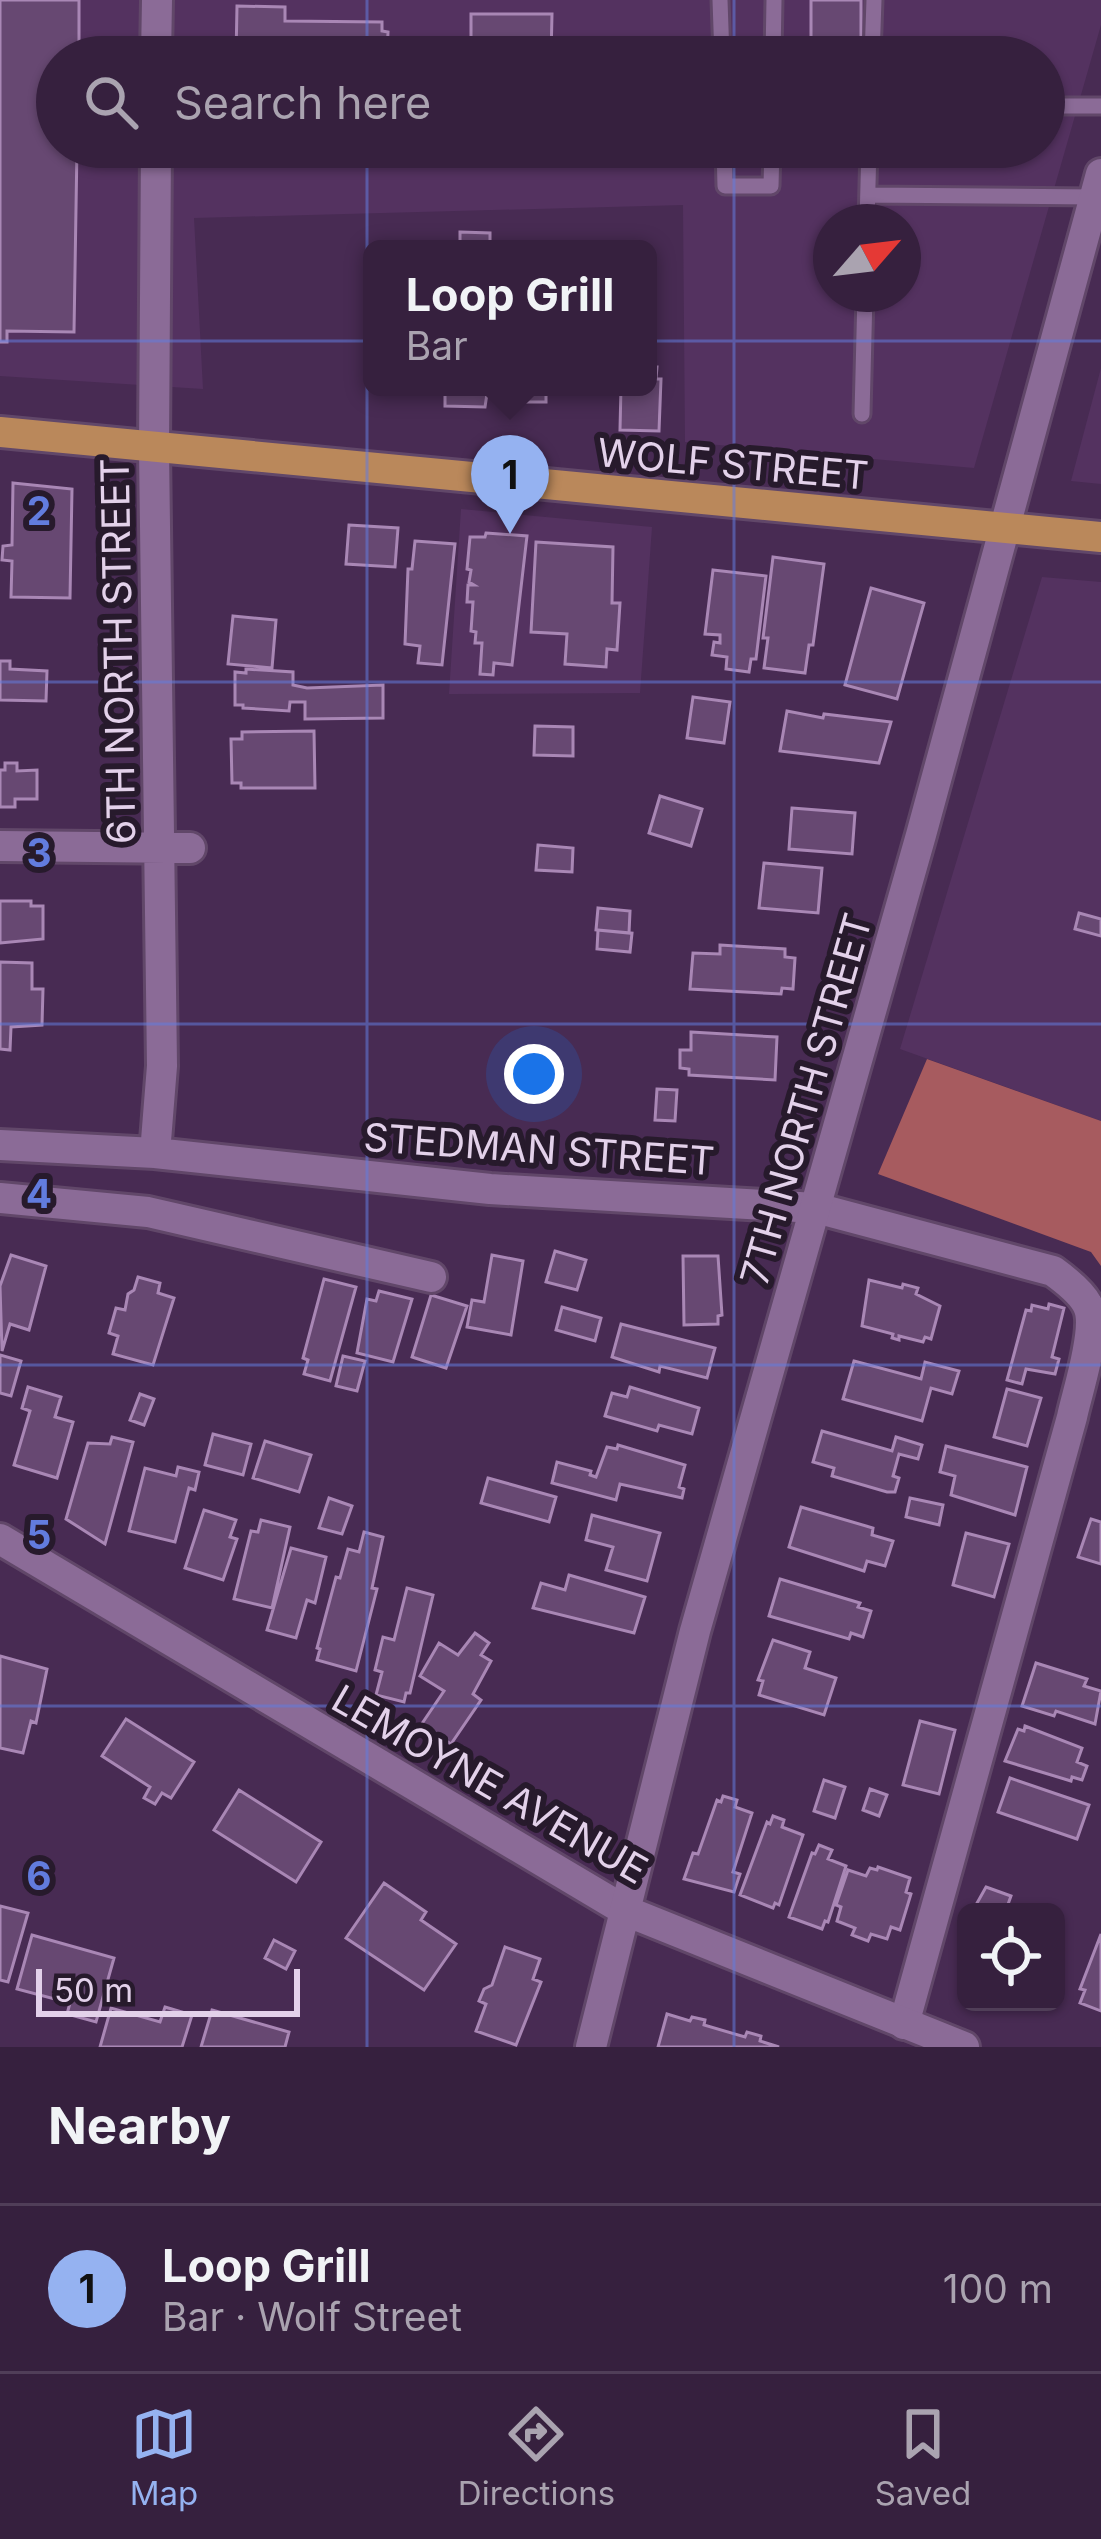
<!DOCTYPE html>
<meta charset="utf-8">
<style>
:root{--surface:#36203e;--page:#412d49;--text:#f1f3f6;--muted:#aaa3b0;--line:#503e58;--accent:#95b2f1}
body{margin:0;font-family:Inter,sans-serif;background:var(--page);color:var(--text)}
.controls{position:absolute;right:36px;bottom:36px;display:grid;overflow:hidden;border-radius:18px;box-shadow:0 3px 9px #0004}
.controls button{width:108px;height:108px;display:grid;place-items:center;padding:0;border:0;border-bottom:3px solid var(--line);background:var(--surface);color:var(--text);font:60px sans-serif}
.compass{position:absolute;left:813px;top:204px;width:108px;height:108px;border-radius:50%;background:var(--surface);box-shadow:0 3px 9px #0004;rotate:62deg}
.scale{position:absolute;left:36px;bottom:30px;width:264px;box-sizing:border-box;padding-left:12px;border:6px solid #e3d1ea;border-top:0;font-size:33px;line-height:42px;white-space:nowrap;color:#e3d1ea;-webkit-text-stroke:9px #271a2c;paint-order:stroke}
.you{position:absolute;left:534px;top:1074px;width:42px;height:42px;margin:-30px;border:9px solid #fff;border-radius:50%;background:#1a73e8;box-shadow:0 0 0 18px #1a73e833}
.badge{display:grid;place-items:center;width:78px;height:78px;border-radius:50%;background:var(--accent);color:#111;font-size:39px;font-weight:700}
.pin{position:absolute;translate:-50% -99px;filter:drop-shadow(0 3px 6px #0008)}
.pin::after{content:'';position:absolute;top:63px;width:42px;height:36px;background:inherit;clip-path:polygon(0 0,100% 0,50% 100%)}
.popup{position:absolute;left:363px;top:240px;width:294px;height:156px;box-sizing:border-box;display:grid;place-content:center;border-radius:18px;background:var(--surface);filter:drop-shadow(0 3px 9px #0005);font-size:39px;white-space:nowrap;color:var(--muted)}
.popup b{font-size:45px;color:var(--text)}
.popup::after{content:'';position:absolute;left:50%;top:100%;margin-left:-24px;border:24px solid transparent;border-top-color:var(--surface)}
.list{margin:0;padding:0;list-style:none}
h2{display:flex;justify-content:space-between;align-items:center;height:156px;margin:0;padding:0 48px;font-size:51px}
h2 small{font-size:39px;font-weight:400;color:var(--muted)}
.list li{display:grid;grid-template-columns:78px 1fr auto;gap:36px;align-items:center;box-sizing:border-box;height:168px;padding:0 48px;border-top:3px solid var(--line)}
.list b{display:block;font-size:45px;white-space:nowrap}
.list p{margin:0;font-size:39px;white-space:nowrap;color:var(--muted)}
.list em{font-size:39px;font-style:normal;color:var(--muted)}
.icon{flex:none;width:66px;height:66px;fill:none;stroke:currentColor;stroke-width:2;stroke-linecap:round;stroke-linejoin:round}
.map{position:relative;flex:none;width:1101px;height:2047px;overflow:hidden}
.search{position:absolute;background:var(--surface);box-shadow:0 3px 9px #0004;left:36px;right:36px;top:36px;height:132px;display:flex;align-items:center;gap:30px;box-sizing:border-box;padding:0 42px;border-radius:66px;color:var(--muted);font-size:45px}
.sheet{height:324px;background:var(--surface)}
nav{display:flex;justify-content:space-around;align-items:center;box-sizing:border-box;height:168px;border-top:3px solid var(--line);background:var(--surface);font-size:33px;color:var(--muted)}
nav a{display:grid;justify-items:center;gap:6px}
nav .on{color:var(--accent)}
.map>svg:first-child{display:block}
.built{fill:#543260;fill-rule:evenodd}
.forest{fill:#a75b5f}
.building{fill:#674872;stroke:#a987b5;stroke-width:3}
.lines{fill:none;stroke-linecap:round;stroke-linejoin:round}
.service-casing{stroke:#614769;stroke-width:21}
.minor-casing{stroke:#614769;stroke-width:36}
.tertiary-casing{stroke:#614769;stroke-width:36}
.primary-casing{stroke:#614769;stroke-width:36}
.service{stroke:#8b6b97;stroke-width:15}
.minor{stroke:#8b6b97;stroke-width:30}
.tertiary{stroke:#8b6b97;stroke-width:30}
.primary{stroke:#ba885b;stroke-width:30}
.grid{fill:none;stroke:#627cde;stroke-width:3;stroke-opacity:0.55}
.labels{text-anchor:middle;stroke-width:12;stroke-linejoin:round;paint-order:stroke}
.street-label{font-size:39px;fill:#e3d1ea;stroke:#271a2c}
.grid-label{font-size:39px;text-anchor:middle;font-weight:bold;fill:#627cde;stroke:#271a2c;stroke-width:12;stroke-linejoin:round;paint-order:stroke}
</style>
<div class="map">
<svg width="1101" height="2047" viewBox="0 0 1101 2047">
<rect width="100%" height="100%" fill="#482b53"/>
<path class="built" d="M0 0H1101V25L974 468 685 442 683 205 194 218 203 389 0 376ZM57 57H1044V147H57ZM831 222H903V294H831Z
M1101 368V484L1071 481Z
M461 509 652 527 640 693 449 694Z
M1042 577 1101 582V1121L900 1049Z"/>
<path class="forest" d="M927 1059 1101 1121V1266L1091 1252 878 1174Z"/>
<path class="building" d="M0 0H79V57H57V147H77L74 332 7 331V342H0Z
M811 0H861V57H811Z
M237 6 285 7V21L382 22V31L388 32 387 57H236Z
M471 14H552L551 57H471Z
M460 232 490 233V249H460Z
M648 367H657L656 379H661L659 431 620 430 621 387H648Z
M445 387H488L485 407 445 406Z
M501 387H546V402H501Z
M13 483 72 489 70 598 11 597 12 561 2 560 3 546 12 545Z
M349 525 398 528 395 567 346 564Z
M486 533 527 536 512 665 494 663 493 675 480 674 482 643H475L476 632 471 631 473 602H467L468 585H474L469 582 471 570 467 569 470 537H485Z
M415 541 455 544 442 665 418 663 420 646 405 644 408 569H412Z
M536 542 613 547 612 603H620L617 650 607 649 606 667 565 664 567 634 531 632Z
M773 557 824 564 813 645H809L805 673 764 668 768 638H763Z
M713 570 766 576 756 659H751L749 672 726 669 727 657 712 655 714 642 720 643V635L705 634Z
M871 588 924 603 897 699 845 685Z
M233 616 276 620 272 668 228 664Z
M0 661H10V669L47 671 46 701 0 700Z
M246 669 293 672V685L307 688 383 685V718L305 719V702H290L289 711 243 708V705H235V672L246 673Z
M693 697 730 702 724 743 687 738Z
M787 711 823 718 824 714 891 722 879 763 780 751Z
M535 726 573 727V756L534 755Z
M314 731 315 788H241V783H232L231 739H242V732Z
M5 763H17V771L37 770V799H15V807H0V770H5Z
M660 796 702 809 691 846 649 833Z
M792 808 855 813 852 854 789 849Z
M538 845 573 848 572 872 536 870Z
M764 863 822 868 818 913 759 908Z
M0 901H31V906H43V939L0 943Z
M598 908 630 911 629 933 596 930Z
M1079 913 1101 919V936L1075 929Z
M598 930 632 933 630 952 597 949Z
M720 945 785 949V957L795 958 793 989 782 988 781 994 690 989 693 953 720 954Z
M0 962 32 963V989H43L42 1025 11 1027 10 1050 0 1049Z
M691 1032 777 1037 775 1080 689 1075V1069L680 1068V1050H691Z
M657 1089 677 1090 675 1121 655 1120Z
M555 1251 586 1260 577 1290 546 1282Z
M11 1255 46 1266 29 1330 10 1324 2 1351 0 1286Z
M492 1255 523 1261 511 1335 467 1327 472 1300 484 1302Z
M683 1256H718L722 1315 718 1316V1324L684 1325Z
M138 1277 160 1283 158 1293 174 1298 153 1365 113 1354 118 1336 109 1333 116 1308 125 1310 128 1294 134 1290Z
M324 1279 356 1287 330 1381 304 1374 308 1360 303 1358Z
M869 1280 902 1288 903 1284 918 1288 916 1294 940 1306 931 1339 925 1337 923 1342 899 1336V1340L892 1338 893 1334 862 1326Z
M379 1291 412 1299 393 1362 357 1353 367 1299 376 1301Z
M431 1295 467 1306 446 1368 412 1357Z
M1049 1304 1064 1308 1052 1357 1059 1359 1055 1374 1026 1369 1022 1384 1007 1380 1026 1310 1031 1311 1032 1305 1048 1309Z
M562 1307 601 1318 595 1341 556 1330Z
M621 1324 715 1348 707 1378 660 1366 659 1372 612 1357Z
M0 1355 21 1361 11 1396 0 1393Z
M343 1356 365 1361 357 1391 336 1386Z
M854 1361 921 1379 925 1362 959 1371 952 1394 931 1388 922 1421 843 1399Z
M28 1387 61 1397 55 1417 73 1422 57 1478 14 1465 30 1411 22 1408Z
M630 1387 699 1408 692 1434 659 1425 657 1431 605 1416 612 1393 627 1397Z
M1007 1389 1041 1398 1027 1446 994 1437Z
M140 1394 154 1399 144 1425 130 1420Z
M822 1431 892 1451 896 1437 922 1445 918 1459 899 1454 893 1476 899 1478 895 1492H887L832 1476 834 1468 813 1462Z
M213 1434 251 1444 243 1475 205 1465Z
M112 1437 133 1442 105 1544 66 1519 88 1443 110 1444Z
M265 1441 311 1455 299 1492 253 1478Z
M618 1445 685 1465 679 1487 684 1489 682 1498 620 1484 616 1500 552 1483 557 1462 591 1471 590 1475 596 1477 607 1447 617 1449Z
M946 1446 1027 1467 1015 1515 951 1495 955 1476 940 1472Z
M178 1467 199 1472 195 1490 189 1488 175 1542 129 1531 145 1468 176 1476Z
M488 1478 556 1497 549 1522 481 1503Z
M329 1498 352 1506 342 1534 319 1528Z
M910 1498 943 1505 939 1525 906 1517Z
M801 1507 873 1528 872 1535 893 1541 885 1566 867 1561 864 1571 789 1547Z
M204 1510 236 1520 230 1537 237 1539 223 1580 185 1568Z
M592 1515 660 1533 647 1581 606 1570 613 1547 586 1540Z
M1091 1519 1101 1522V1564L1078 1557Z
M261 1520 290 1527 272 1608 234 1599 251 1531 258 1532Z
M364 1532 383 1537 372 1588 377 1589 356 1671 317 1660 320 1649 317 1648 336 1577 340 1578 348 1549 359 1552Z
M966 1533 1009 1544 994 1597 953 1585Z
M291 1548 326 1557 315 1603 307 1600 296 1638 267 1630Z
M569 1575 645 1597 634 1633 533 1608 541 1583 565 1590Z
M780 1579 860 1603 858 1607 871 1611 863 1637 851 1633 849 1639 769 1616Z
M407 1588 433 1595 410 1693H406L404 1702 376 1695 382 1672 375 1670 383 1637 394 1640Z
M475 1633 489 1643 481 1655 491 1661 473 1694 481 1700 451 1744 421 1725 444 1691 420 1676 439 1643 458 1655Z
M773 1640 810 1652 805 1668 836 1678 824 1715 759 1695 763 1681 758 1680Z
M0 1656 47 1669 36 1723 31 1721 23 1753 0 1748Z
M1036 1663 1087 1679 1084 1686 1101 1691 1095 1724 1056 1711 1054 1716 1022 1706Z
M126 1719 194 1762 171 1798 162 1793 155 1804 144 1798 150 1787 102 1756Z
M920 1721 955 1730 939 1794 903 1785Z
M1025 1726 1082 1748 1077 1762 1087 1766 1082 1780 1072 1777 1071 1781 1005 1761 1018 1729 1024 1731Z
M1010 1778 1089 1805 1077 1839 998 1812Z
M824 1780 845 1787 835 1818 814 1811Z
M870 1789 887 1795 879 1816 863 1810Z
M239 1790 321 1842 296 1882 214 1830Z
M723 1796 737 1800 735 1807 752 1813 733 1872 740 1874 734 1892 684 1879 693 1853 698 1854 717 1800 721 1802Z
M773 1816 784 1820 782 1827 803 1835 779 1905 775 1903 773 1908 740 1895 767 1822 770 1824Z
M819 1845 832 1850 828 1859 846 1866 828 1922 825 1921 822 1929 789 1917 812 1853 815 1854Z
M878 1867 910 1878 906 1892 911 1894 900 1930 891 1927 887 1939 871 1934 868 1941 852 1935 855 1928 837 1921 841 1907 836 1905 848 1870 866 1876 870 1868 877 1870Z
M384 1883 426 1912 421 1920 456 1944 424 1990 346 1938Z
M986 1887 1011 1896 1006 1910 1011 1912H972Z
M0 1906 28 1913 8 1982 0 1980Z
M1101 1934V2011L1080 2003 1085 1990 1080 1989Z
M32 1935 114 1958 96 2022 67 2014 70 2003 17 1989Z
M274 1940 295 1951 286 1969 265 1958Z
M505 1947 540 1959 533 1979 541 1982 516 2045 476 2031 486 2004 479 2001 484 1989 492 1985Z
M165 2007 192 2015 182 2047H100L111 2008 160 2022Z
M212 2010 289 2032 285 2047H201Z
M667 2014 690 2021 692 2017 705 2020 704 2025 745 2037 747 2032 761 2036 760 2041 779 2047H658Z"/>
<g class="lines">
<g class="service-casing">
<path id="service" d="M720 0 722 57
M773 57 774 0
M872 57 874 0
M1044 106H1101
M724 147 725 186H771L772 147
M868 195 1095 197
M867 222 869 147
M862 414 865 294"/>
</g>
<g class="minor-casing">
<path id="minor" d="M156 57 157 0
M0 846 190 848
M0 1145 155 1153 490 1189 816 1208 1053 1271C1064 1279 1081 1292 1087 1304 1100 1326 1077 1392 1072 1417L904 2024
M155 1153 162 1066 154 449 156 147
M0 1198 148 1212 431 1277
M0 1539 626 1911"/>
</g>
<g class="tertiary-casing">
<path id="tertiary" d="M626 1911 964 2047
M591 2047 695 1631 921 835 1101 174"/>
</g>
<g class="primary-casing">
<path id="primary" d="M0 432 1101 537"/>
</g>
<use href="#service" class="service"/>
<use href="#minor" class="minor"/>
<use href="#tertiary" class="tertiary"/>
<use href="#primary" class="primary"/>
</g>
<path class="grid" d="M367 0V57M734 0V57M367 147V2047M734 147V2047M0 341H1101M0 682H1101M0 1024H1101M0 1365H1101M0 1706H1101"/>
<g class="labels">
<g class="street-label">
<text transform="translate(733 464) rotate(5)" y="14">WOLF STREET</text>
<text transform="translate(118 651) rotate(-91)" y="14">6TH NORTH STREET</text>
<text transform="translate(806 1099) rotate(-74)" y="14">7TH NORTH STREET</text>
<text transform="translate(539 1149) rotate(4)" y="14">STEDMAN STREET</text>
<text transform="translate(490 1784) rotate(30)" y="14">LEMOYNE AVENUE</text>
</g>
</g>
<g class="grid-label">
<text x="39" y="525">2</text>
<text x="39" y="867">3</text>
<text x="39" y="1208">4</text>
<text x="39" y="1549">5</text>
<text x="39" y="1890">6</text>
</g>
</svg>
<div class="controls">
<button><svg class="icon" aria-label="locate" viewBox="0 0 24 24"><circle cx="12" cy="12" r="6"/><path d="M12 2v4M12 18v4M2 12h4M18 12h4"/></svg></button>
</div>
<svg class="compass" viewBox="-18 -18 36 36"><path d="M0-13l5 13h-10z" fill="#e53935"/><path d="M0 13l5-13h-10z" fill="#aaa3b0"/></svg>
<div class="scale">50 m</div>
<div class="you"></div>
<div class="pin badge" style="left:510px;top:534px">1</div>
<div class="popup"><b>Loop Grill</b>Bar</div>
<div class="search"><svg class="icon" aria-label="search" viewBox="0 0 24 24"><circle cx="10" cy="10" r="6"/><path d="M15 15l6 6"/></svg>Search here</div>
</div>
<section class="sheet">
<h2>Nearby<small></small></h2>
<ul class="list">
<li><span class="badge">1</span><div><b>Loop Grill</b><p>Bar · Wolf Street</p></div><em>100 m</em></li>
</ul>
</section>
<nav>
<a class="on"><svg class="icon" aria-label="map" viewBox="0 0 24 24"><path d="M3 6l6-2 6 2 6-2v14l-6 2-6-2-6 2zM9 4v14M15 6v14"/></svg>Map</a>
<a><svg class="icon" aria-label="directions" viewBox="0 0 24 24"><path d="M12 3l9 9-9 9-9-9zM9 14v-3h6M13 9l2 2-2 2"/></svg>Directions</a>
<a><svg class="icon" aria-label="saved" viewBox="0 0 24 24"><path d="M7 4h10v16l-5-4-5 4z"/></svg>Saved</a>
</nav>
